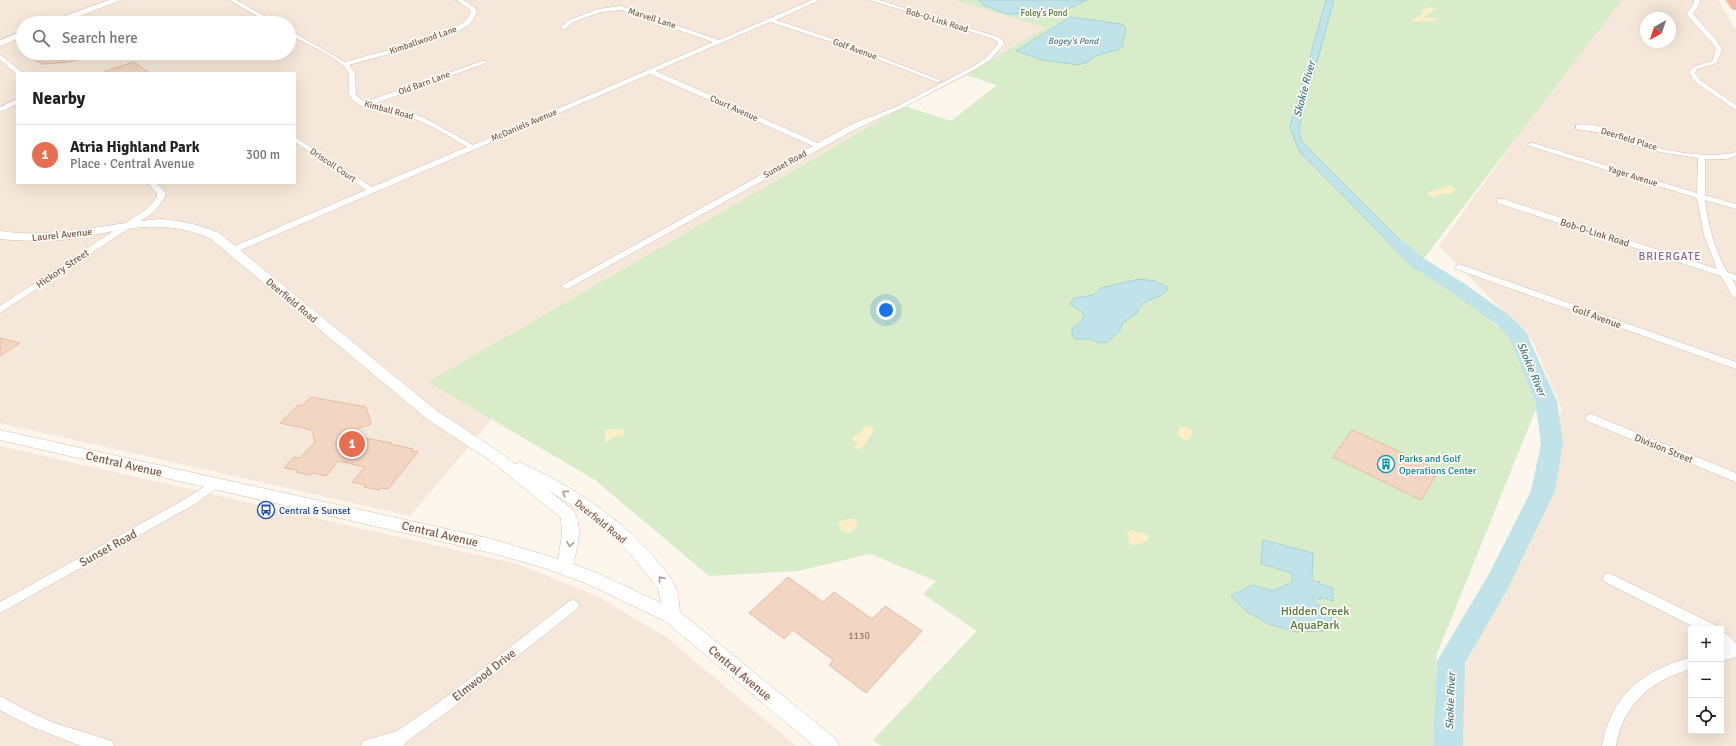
<!DOCTYPE html>
<meta charset="utf-8">
<style>
:root{--surface:#fff;--page:#f2f2f2;--text:#222;--muted:#767676;--line:#e0e0e0;--accent:#e76f51}
body{margin:0;font-family:Signika,sans-serif;background:var(--page);color:var(--text)}
.controls{position:absolute;right:12px;bottom:12px;display:grid;overflow:hidden;border-radius:0px;box-shadow:0 4px 16px #0002}
.controls button{width:36px;height:36px;display:grid;place-items:center;padding:0;border:0;border-bottom:1px solid var(--line);background:var(--surface);color:var(--text);font:20px sans-serif}
.compass{position:absolute;left:1640px;top:12px;width:36px;height:36px;border-radius:50%;background:var(--surface);box-shadow:0 4px 16px #0002;rotate:220deg}
.you{position:absolute;left:886px;top:310px;width:14px;height:14px;margin:-10px;border:3px solid #fff;border-radius:50%;background:#1a73e8;box-shadow:0 0 0 6px #1a73e833}
.badge{display:grid;place-items:center;width:26px;height:26px;border-radius:50%;background:var(--accent);color:#fff;font-size:13px;font-weight:700}
.pin{position:absolute;translate:-50% -50%;border:2px solid #fff;box-shadow:0 1px 4px #0006}
.list{margin:0;padding:0;list-style:none}
h2{display:flex;justify-content:space-between;align-items:center;height:52px;margin:0;padding:0 16px;font-size:17px}
h2 small{font-size:13px;font-weight:400;color:var(--muted)}
.list li{display:grid;grid-template-columns:26px 1fr auto;gap:12px;align-items:center;box-sizing:border-box;height:60px;padding:0 16px;border-top:1px solid var(--line)}
.list b{display:block;font-size:15px;white-space:nowrap}
.list p{margin:0;font-size:13px;white-space:nowrap;color:var(--muted)}
.list em{font-size:13px;font-style:normal;color:var(--muted)}
.icon{flex:none;width:22px;height:22px;fill:none;stroke:currentColor;stroke-width:2;stroke-linecap:round;stroke-linejoin:round}
.map{position:relative;flex:none;width:1736px;height:746px;overflow:hidden}
.search{position:absolute;background:var(--surface);box-shadow:0 4px 16px #0002;left:16px;top:16px;width:280px;height:44px;display:flex;align-items:center;gap:10px;box-sizing:border-box;padding:0 14px;border-radius:22px;color:var(--muted);font-size:15px}
.panel{position:absolute;background:var(--surface);box-shadow:0 4px 16px #0002;left:16px;top:72px;width:280px;height:112px;border-radius:0px}
.map>svg:first-child{display:block}
.residential{fill:#f5e8da;fill-rule:evenodd}
.green{fill:#d8ecc9}
.sand{fill:#fcefc7}
.water{fill:#bfe3e8;stroke:#a5d3da}
.lines{fill:none;stroke-linecap:round;stroke-linejoin:round}
.river{fill:#bfe3e8;fill-rule:evenodd}
.building{fill:#f3d5c3;stroke:#e6bba3}
.street-casing{stroke:#d1beb0;stroke-width:1}
.secondary-casing{stroke:#d6c0b0;stroke-width:1}
.highway-casing{stroke:#dad1cd;stroke-width:1}
.street{fill:#fff;fill-rule:evenodd}
.secondary{fill:#fff;fill-rule:evenodd}
.highway{fill:#f7b7a3;fill-rule:evenodd}
.oneway{stroke:#af9d94}
.labels{text-anchor:middle;stroke-width:3.5;stroke-linejoin:round;paint-order:stroke}
.far-park-label{font-size:9px;fill:#537a41;stroke:#fffaf3}
.far-street-label{font-size:9px;fill:#7a5c4d;stroke:#fffaf3}
.far-water-label{font-size:9px;font-style:italic;fill:#437c86;stroke:#fffaf3}
.street-label{font-size:10px;fill:#7a5c4d;stroke:#fffaf3}
.culture-label{font-size:10px;fill:#0d838f;stroke:#fffaf3;text-anchor:start}
.transit-label{font-size:10px;fill:#164399;stroke:#fffaf3;text-anchor:start}
.near-number-label{font-size:10px;fill:#987a6a}
.water-label{font-size:11px;font-style:italic;fill:#437c86;stroke:#fffaf3}
.neighbourhood-label{font-size:11px;letter-spacing:1px;fill:#846695;stroke:#fffaf3}
.near-street-label{font-size:12px;fill:#7a5c4d;stroke:#fffaf3}
.near-park-label{font-size:12px;fill:#537a41;stroke:#fffaf3}
</style>
<div class="map">
<svg width="1736" height="746" viewBox="0 0 1736 746">
<rect width="100%" height="100%" fill="#fdf6ec"/>
<path class="residential" d="M0 0H955L1046 28 968 75 905 106 429 382 492 419 410 516 0 423ZM23 23H289V53H23ZM17 73H295V183H17Z
M1615 0H1718L1736 30V746H1463L1464 668 1562 409 1532 340 1439 246ZM1646 18H1670V42H1646ZM1691 629H1721V731H1691Z
M0 446 518 564 597 596 666 637 796 746H0Z"/>
<path class="green" d="M955 0H1622L1422 261 1512 339 1538 404 1437 654 1434 746H881L873 740 977 631 923 594 936 581 870 554 798 571 709 576 595 480 428 382 905 106 951 121 997 85 966 75 1045 28Z"/>
<path class="sand" d="M1429 7 1437 9 1431 11V12L1424 17 1435 18 1441 20 1416 22 1411 21 1422 14 1423 10Z
M1448 186H1452L1457 189 1453 191 1451 194H1439L1438 196 1434 197 1428 195 1429 192Z
M864 426H871L874 430C871 434 864 448 860 449 858 450 856 449 854 448V446L858 443 853 440V436L862 431Z
M1181 427H1186L1191 430 1192 435 1189 440H1184L1178 434 1179 431 1178 429Z
M609 429H622L625 433 623 435 613 437 607 442 604 441 606 436 604 432Z
M851 518 856 520 857 527 848 533 843 532 839 526V522Z
M1132 530 1138 533H1145L1149 539C1145 543 1138 543 1133 546L1128 542 1129 538 1126 533Z"/>
<path class="water" d="M981 0H1087L1064 11 1044 17H1033L1019 14H1007L983 5 979 1Z
M1326 0H1334L1299 128 1301 140 1315 155 1421 261 1415 269 1299 151 1290 127Z
M1070 17 1121 24 1126 28C1126 35 1122 39 1123 46L1120 49 1095 56 1088 62 1078 65 1043 60 1016 51Z
M1139 279 1155 281 1167 287V290L1162 295 1145 302 1139 308 1137 313 1123 323 1120 330 1108 342 1100 343 1090 339H1075L1072 335V329L1081 322 1084 315 1081 311 1070 304 1074 298 1094 295 1101 288 1109 286Z
M1263 540 1313 553 1312 581 1320 582V584L1333 588V601L1321 597 1320 600 1313 596V599L1337 625 1323 631 1296 632 1269 624 1247 612 1231 596 1252 585 1273 591 1292 582V573L1261 564Z"/>
<g class="lines">
<path class="river" d="M1398 240 1404 241 1423 258 1465 284 1510 316 1526 332 1557 401 1563 444 1555 491 1507 590 1465 663 1463 746H1433L1437 661 1489 574 1531 491 1541 444 1535 401 1510 339 1496 324 1451 292 1411 266 1389 245 1392 241Z"/>
</g>
<path class="building" d="M26 53H92V55L69 62 42 64Z
M134 62 149 73H105V71Z
M0 338 20 343 0 356Z
M311 397 366 407 371 424 343 434 392 443 391 444 413 449 411 451 418 452 388 489 381 488 379 490 364 487 366 485 352 482 365 467 338 461 326 476 313 473 310 475 296 472 298 470 284 468 294 457 300 458 315 442 312 430 280 423 298 405 302 406Z
M1352 430 1439 470 1421 500 1333 457Z
M788 577 823 602 834 592 872 619 885 606 922 631 866 693 829 665 833 660 793 630 784 639 749 613Z"/>
<g class="lines">
<g class="street-casing">
<path id="street" d="M229 0H236L277 23H270Z
M456 0H463L476 8 477 12C475 15 473 20 471 23 456 38 373 58 349 65L355 73 356 96 365 102 482 61H486V63L371 105 406 112 423 117 473 145 713 42 621 10 601 12 573 22 565 29 560 28 569 20 598 9 621 6 719 40 812 0H820L776 20 845 43 942 81 937 82 841 45 770 22 656 71 818 143 850 125 898 106 970 68 986 58 998 44V42L994 39 870 0H879L998 37 1003 40 1004 44 990 60 974 70 902 108 856 129 569 288 566 289 561 286 813 146 650 74 236 252H230L229 250 230 248 366 190 295 142V137L372 187 467 147C447 135 427 122 405 116 389 112 371 112 358 104 339 93 356 80 346 69 332 53 307 45 289 34V30L291 31 345 62C368 55 453 35 466 20 468 18 470 14 471 12L470 9Z
M1694 0H1700L1699 5 1693 13 1694 15 1717 41 1722 49 1717 63 1697 69 1695 73 1700 80 1736 105V110L1695 82 1689 73 1693 67 1712 61 1716 49 1712 43 1688 16 1687 13 1693 5Z
M0 55 2 56 23 73 17 74 0 60Z
M17 99V104L0 112V107Z
M1576 125C1598 121 1620 135 1639 142 1668 152 1706 159 1736 152V156L1727 159H1705V195L1736 204V209L1705 200C1708 225 1715 250 1727 272L1736 275V281L1732 279 1736 287V298L1733 297 1721 276 1497 203V199H1503L1717 269 1704 235 1697 198 1526 145 1530 143H1533L1697 193 1698 158 1660 152 1635 146 1603 133 1576 129Z
M148 183H156L165 192V197L154 212 0 313V306L148 208 157 197V193Z
M1459 264 1736 362V369L1456 269 1455 267Z
M1591 414 1736 473V482L1587 421 1586 418 1587 415Z
M214 480 218 481 220 484 218 487 195 504 0 613V602L187 498Z
M1609 573 1715 625 1716 629H1698L1605 582 1603 578 1605 574Z
M573 600 577 601 579 605 577 609 455 706 406 742 404 746H361L363 741 397 731 445 698 569 601Z
M1721 632 1726 634 1736 643V657L1721 661V649L1724 648 1721 646Z
M1691 657V669C1652 680 1623 704 1616 746H1602C1611 694 1643 671 1691 657Z
M0 696 28 711 54 723 112 741 114 746H81L32 727 0 710Z"/>
</g>
<g class="secondary-casing">
<path id="secondary" d="M109 0H121L62 23H50L51 21Z
M23 31V37L0 46V40Z
M162 219C183 221 200 225 219 233L437 411 501 453 515 464 519 462 524 464C573 487 617 516 653 556 661 566 671 576 676 588 679 596 679 605 680 612L836 739 839 746H814L665 621 585 583 544 568 492 553 0 440V430L492 539 558 559 562 535 561 518 491 461 427 419 211 239C161 216 121 231 70 239 47 242 23 241 0 239V231C20 234 41 234 61 232 95 229 128 221 162 219ZM548 490 585 514 617 541 631 555 658 588 661 603 597 573 573 564C578 547 583 528 574 511Z"/>
</g>
<g class="highway-casing">
<path id="highway" d="M1726 0H1736V10L1732 9Z"/>
</g>
<use href="#street" class="street"/>
<use href="#secondary" class="secondary"/>
<use href="#highway" class="highway"/>
</g>
<defs><path id="oneway-chevron" d="M-2-3.5L2.5 0L-2 3.5" fill="none" stroke-width="1.6" stroke-linecap="round" stroke-linejoin="round"/></defs>
<g class="oneway">
<use href="#oneway-chevron" transform="translate(565 493) rotate(-146)"/>
<use href="#oneway-chevron" transform="translate(570 544) rotate(100)"/>
<use href="#oneway-chevron" transform="translate(661 579) rotate(-129)"/>
</g>
<defs>
<g id="building-ring" transform="scale(0.9)"><circle r="9.5" fill="#fffaf3" stroke="#0f9aa8" stroke-width="1.5"/><path d="M-4-6H4V6H1V3H-1V6H-4ZM-2.5-4.3h1.7v1.8h-1.7ZM.8-4.3h1.7v1.8H.8ZM-2.5-1h1.7V.8h-1.7ZM.8-1h1.7V.8H.8Z" fill="#0f9aa8"/></g>
<g id="bus-ring" transform="scale(0.9)"><circle r="9.5" fill="#fffaf3" stroke="#1a4fb4" stroke-width="1.5"/><path d="M-5-6H5V4H4V6H2V4H-2V6H-4V4H-5ZM-3.5-4V0h7V-4ZM-3.5 1.2v1.5H-2V1.2ZM2 1.2v1.5H3.5V1.2Z" fill="#1a4fb4"/></g>
</defs>
<g fill-rule="evenodd">
<use href="#building-ring" x="1386" y="464"/>
<use href="#bus-ring" x="266" y="510"/>
</g>
<g class="labels">
<g class="far-park-label">
<text x="1044" y="16">Foley’s Pond</text>
</g>
<g class="far-street-label">
<text transform="translate(652 18) rotate(18)" y="3">Marvell Lane</text>
<text transform="translate(937 20) rotate(17)" y="3">Bob-O-Link Road</text>
<text transform="translate(423 40) rotate(-19)" y="3">Kimballwood Lane</text>
<text transform="translate(855 49) rotate(20)" y="3">Golf Avenue</text>
<text transform="translate(424 83) rotate(-20)" y="3">Old Barn Lane</text>
<text transform="translate(734 108) rotate(24)" y="3">Court Avenue</text>
<text transform="translate(389 110) rotate(15)" y="3">Kimball Road</text>
<text transform="translate(524 125) rotate(-23)" y="3">McDaniels Avenue</text>
<text transform="translate(1629 139) rotate(17)" y="3">Deerfield Place</text>
<text transform="translate(785 164) rotate(-29)" y="3">Sunset Road</text>
<text transform="translate(333 165) rotate(34)" y="3">Driscoll Court</text>
<text transform="translate(1633 176) rotate(17)" y="3">Yager Avenue</text>
</g>
<g class="far-water-label">
<text x="1073" y="44">Bogey's Pond</text>
</g>
<g class="street-label">
<text transform="translate(1595 232) rotate(18)" y="4">Bob-O-Link Road</text>
<text transform="translate(62 234) rotate(-6)" y="4">Laurel Avenue</text>
<text transform="translate(62 268) rotate(-34)" y="4">Hickory Street</text>
<text transform="translate(292 300) rotate(40)" y="4">Deerfield Road</text>
<text transform="translate(1597 316) rotate(20)" y="4">Golf Avenue</text>
<text transform="translate(1664 448) rotate(22)" y="4">Division Street</text>
<text transform="translate(601 521) rotate(39)" y="4">Deerfield Road</text>
</g>
<g class="culture-label">
<text x="1399" y="462">Parks and Golf<tspan x="1399" dy="12">Operations Center</tspan></text>
</g>
<g class="transit-label">
<text x="279" y="514">Central &amp; Sunset</text>
</g>
<g class="near-number-label">
<text x="859" y="639">1130</text>
</g>
<g class="water-label">
<text transform="translate(1304 89) rotate(-75)" y="4">Skokie River</text>
<text transform="translate(1532 369) rotate(67)" y="4">Skokie River</text>
<text transform="translate(1450 701) rotate(-88)" y="4">Skokie River</text>
</g>
<g class="neighbourhood-label">
<text x="1670" y="260">BRIERGATE</text>
</g>
<g class="near-street-label">
<text transform="translate(124 464) rotate(13)" y="4">Central Avenue</text>
<text transform="translate(440 534) rotate(13)" y="4">Central Avenue</text>
<text transform="translate(108 548) rotate(-29)" y="4">Sunset Road</text>
<text transform="translate(740 673) rotate(40)" y="4">Central Avenue</text>
<text transform="translate(484 675) rotate(-38)" y="4">Elmwood Drive</text>
</g>
<g class="near-park-label">
<text x="1315" y="615">Hidden Creek<tspan x="1315" dy="14">AquaPark</tspan></text>
</g>
</g>
</svg>
<div class="controls">
<button>+</button>
<button>−</button>
<button><svg class="icon" aria-label="locate" viewBox="0 0 24 24"><circle cx="12" cy="12" r="6"/><path d="M12 2v4M12 18v4M2 12h4M18 12h4"/></svg></button>
</div>
<svg class="compass" viewBox="-18 -18 36 36"><path d="M0-13l5 13h-10z" fill="#e53935"/><path d="M0 13l5-13h-10z" fill="#767676"/></svg>
<div class="you"></div>
<div class="pin badge" style="left:352px;top:444px">1</div>
<div class="search"><svg class="icon" aria-label="search" viewBox="0 0 24 24"><circle cx="10" cy="10" r="6"/><path d="M15 15l6 6"/></svg>Search here</div>
<section class="panel">
<h2>Nearby<small></small></h2>
<ul class="list">
<li><span class="badge">1</span><div><b>Atria Highland Park</b><p>Place · Central Avenue</p></div><em>300 m</em></li>
</ul>
</section>
</div>
